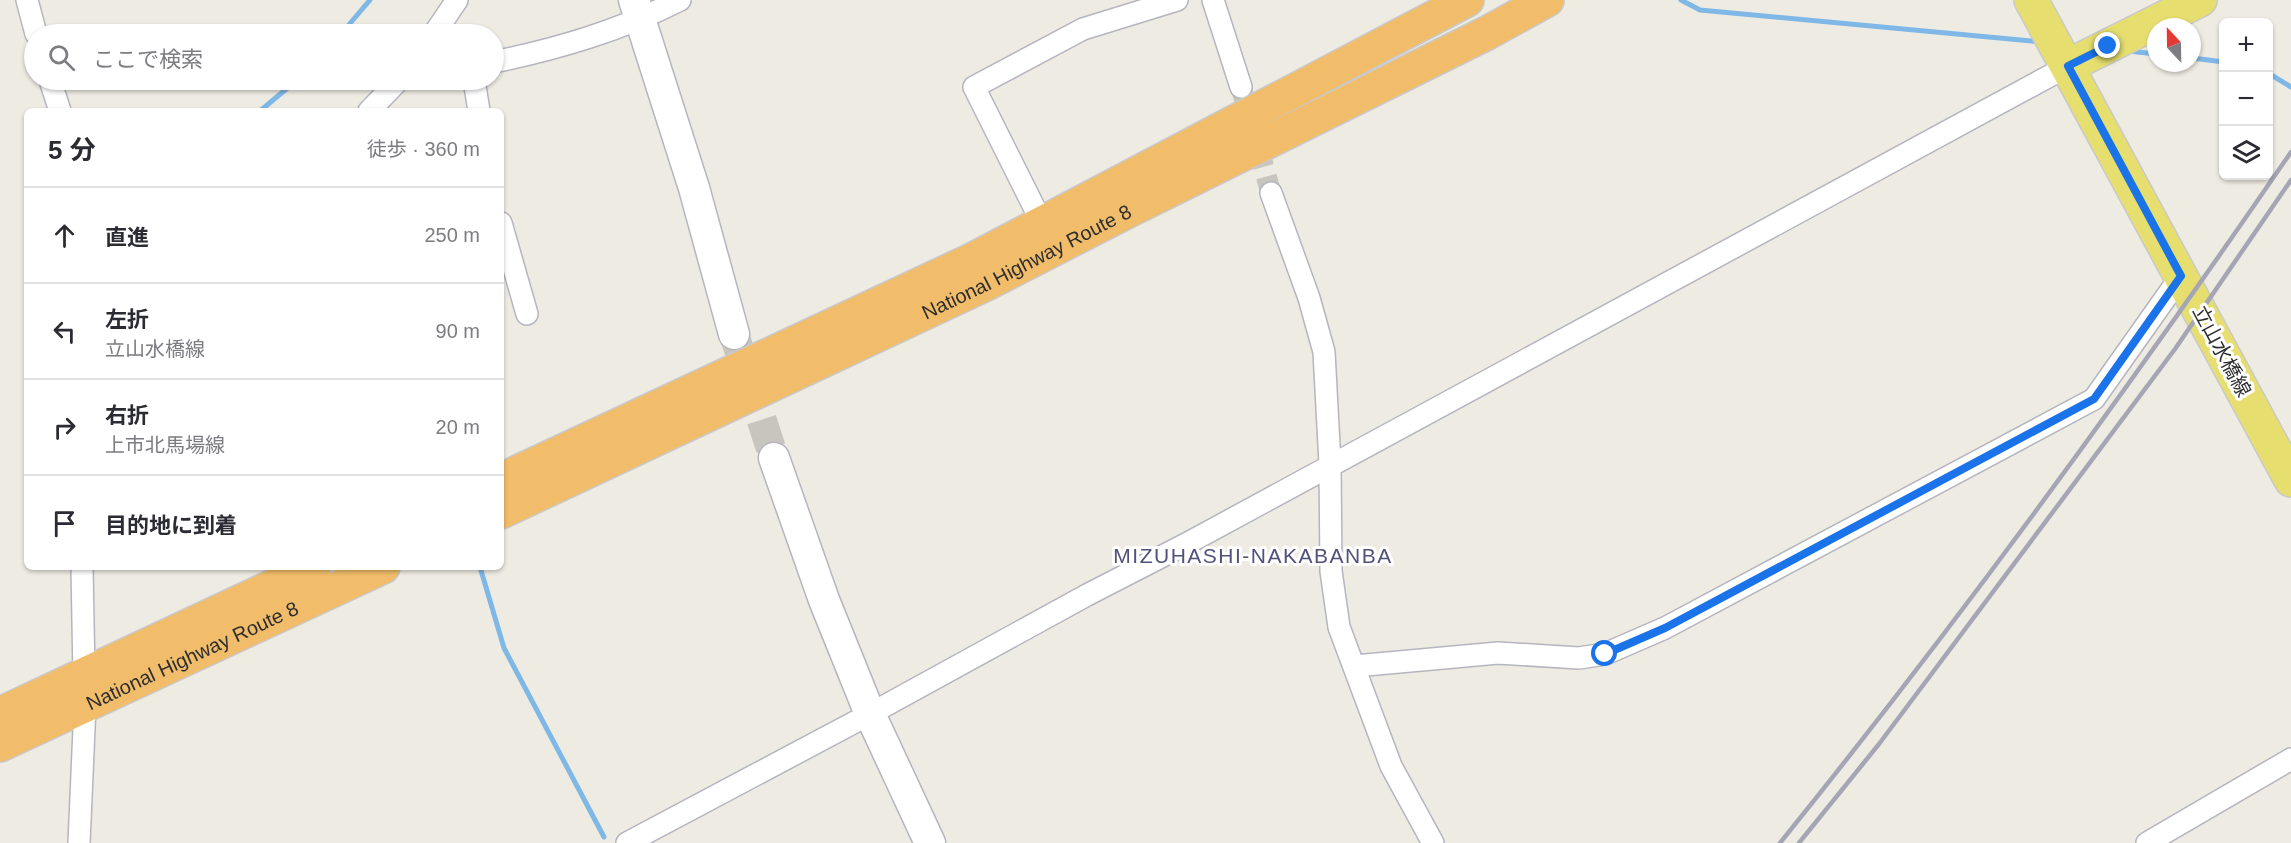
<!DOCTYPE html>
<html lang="ja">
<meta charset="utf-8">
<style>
:root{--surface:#fff;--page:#f2f2f3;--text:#2b2b33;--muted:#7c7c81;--line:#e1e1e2}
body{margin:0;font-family:Helvetica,"Noto Sans JP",sans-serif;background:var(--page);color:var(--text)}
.controls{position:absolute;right:18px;top:18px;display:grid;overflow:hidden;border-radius:9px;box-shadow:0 2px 4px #0004}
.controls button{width:54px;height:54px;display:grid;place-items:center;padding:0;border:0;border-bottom:2px solid var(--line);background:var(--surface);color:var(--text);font:30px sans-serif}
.compass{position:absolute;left:2147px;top:18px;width:54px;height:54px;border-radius:50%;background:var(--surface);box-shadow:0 2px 4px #0004;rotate:338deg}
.stop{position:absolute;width:18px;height:18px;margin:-14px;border:4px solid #1a73e8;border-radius:50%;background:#fff}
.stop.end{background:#1a73e8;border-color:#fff;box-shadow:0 2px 6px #0008}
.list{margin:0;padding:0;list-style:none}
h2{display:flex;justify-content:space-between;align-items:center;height:78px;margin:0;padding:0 24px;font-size:26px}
h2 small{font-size:20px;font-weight:400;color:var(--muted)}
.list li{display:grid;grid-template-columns:39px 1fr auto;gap:18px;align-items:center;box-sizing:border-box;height:96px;padding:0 24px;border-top:2px solid var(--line)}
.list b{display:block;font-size:22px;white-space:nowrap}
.list p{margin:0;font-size:20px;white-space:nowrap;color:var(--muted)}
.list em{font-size:20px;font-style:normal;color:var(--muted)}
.icon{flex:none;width:33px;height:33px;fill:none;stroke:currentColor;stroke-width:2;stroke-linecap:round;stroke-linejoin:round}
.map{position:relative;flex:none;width:2291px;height:843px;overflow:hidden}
.search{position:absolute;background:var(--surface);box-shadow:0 2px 4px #0004;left:24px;top:24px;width:480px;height:66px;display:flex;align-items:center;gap:15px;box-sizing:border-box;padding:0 21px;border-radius:33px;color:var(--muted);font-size:22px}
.panel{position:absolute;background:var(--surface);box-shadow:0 2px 4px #0004;left:24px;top:108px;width:480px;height:462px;border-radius:9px}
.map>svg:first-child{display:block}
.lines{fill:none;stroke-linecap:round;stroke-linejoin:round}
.stream{stroke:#7fb8e6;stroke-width:5}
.street-tunnel{stroke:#c8c5be;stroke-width:21;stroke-dasharray:21 10;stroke-linecap:butt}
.secondary-tunnel{stroke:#c8c5be;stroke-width:30;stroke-dasharray:30 15;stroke-linecap:butt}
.street-casing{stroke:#b5b5c0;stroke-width:24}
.secondary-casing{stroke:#b5b5c0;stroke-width:33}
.primary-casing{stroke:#c9c9c9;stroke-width:36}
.highway-casing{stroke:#c9c9c9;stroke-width:36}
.street{stroke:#fff;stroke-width:21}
.secondary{stroke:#fff;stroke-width:30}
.primary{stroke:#e6df6f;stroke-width:33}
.highway{stroke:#f1bd6a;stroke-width:33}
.rail{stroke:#a5a5b6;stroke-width:4.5}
.route{stroke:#1a73e8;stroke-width:8}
.labels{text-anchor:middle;stroke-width:6;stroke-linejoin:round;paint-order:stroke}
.street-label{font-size:20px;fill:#2e2e2e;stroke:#fff}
.neighbourhood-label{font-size:21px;letter-spacing:1.5px;fill:#51517c;stroke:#fff}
</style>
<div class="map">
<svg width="2291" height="843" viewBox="0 0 2291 843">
<rect width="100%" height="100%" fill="#eeebe2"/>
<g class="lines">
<path class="stream" d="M1681 0 1700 10 2041 42
M341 34 370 0
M2128 51 2156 54
M2192 58 2224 62
M2268 73 2291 87
M260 111 297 80
M480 567 504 648 604 837"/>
<path class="street-tunnel" d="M1241 87 1271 193"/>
<path class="secondary-tunnel" d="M734 334 774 458"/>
<g class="street-casing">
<path id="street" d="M27 0 36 34
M1213 0 1241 87
M434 34 457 0
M494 62C561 48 618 31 680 0
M50 80 60 111
M474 80 479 111
M369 111 399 80
M1271 193 1309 298 1324 352 1330 464 1331 571 1339 627 1391 766 1433 843
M501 223 527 314
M1042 223 974 87 1083 29 1177 0
M82 567 84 676
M1355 666 1498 653 1579 658 1605 654 1665 628 2094 399 2181 276
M79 843 85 706
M627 843 870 714 1087 595 1188 543 2068 66
M2147 843 2291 759"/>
</g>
<g class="secondary-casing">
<path id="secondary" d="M634 0 694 188 734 334
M774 458 824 600 870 714 930 843"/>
</g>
<g class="primary-casing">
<path id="primary" d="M2031 0 2291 480
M2068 66 2200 0"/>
</g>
<g class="highway-casing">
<g id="highway">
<path d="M501 480 972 260 1467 0"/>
<path id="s1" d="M501 512 986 284 1128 211 1487 33 1547 0"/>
<path d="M0 714 314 567"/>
<path id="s2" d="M0 745 383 567"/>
</g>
</g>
<use href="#street" class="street"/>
<use href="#secondary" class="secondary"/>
<use href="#primary" class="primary"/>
<use href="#highway" class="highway"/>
<path class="rail" d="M1780 843C1960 620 2129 388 2291 152
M1799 843 1879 744 2175 349 2291 180"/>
</g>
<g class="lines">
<path class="route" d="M1605 654 1665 628 2094 399 2181 276 2068 66 2108 46"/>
</g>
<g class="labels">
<g class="street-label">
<text dy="7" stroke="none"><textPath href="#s1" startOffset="582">National Highway Route 8</textPath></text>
<text transform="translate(2222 351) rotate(62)" y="7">立山水橋線</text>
<text dy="7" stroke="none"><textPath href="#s2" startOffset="212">National Highway Route 8</textPath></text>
</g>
<g class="neighbourhood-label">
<text x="1253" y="563">MIZUHASHI-NAKABANBA</text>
</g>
</g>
</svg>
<div class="controls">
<button>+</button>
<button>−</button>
<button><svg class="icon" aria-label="layers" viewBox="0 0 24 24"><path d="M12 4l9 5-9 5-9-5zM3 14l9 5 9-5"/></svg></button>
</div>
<svg class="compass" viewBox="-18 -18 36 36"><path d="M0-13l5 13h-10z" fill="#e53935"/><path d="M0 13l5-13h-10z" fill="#7c7c81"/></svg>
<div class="stop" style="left:1605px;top:654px"></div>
<div class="stop end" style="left:2108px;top:46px"></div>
<div class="search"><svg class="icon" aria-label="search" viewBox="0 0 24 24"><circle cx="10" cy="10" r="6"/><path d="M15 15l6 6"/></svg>ここで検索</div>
<section class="panel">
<h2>5 分<small>徒歩 · 360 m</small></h2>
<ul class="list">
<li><svg class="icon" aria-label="ahead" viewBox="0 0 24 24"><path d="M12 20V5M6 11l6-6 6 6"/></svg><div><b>直進</b></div><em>250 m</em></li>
<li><svg class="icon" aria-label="left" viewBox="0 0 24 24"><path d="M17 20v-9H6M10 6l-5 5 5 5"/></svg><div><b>左折</b><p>立山水橋線</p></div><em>90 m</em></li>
<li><svg class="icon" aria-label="right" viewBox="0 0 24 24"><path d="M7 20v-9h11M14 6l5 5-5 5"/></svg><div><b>右折</b><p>上市北馬場線</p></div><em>20 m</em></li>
<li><svg class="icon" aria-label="arrive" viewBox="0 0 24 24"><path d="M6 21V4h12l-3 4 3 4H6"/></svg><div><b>目的地に到着</b></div></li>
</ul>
</section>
</div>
